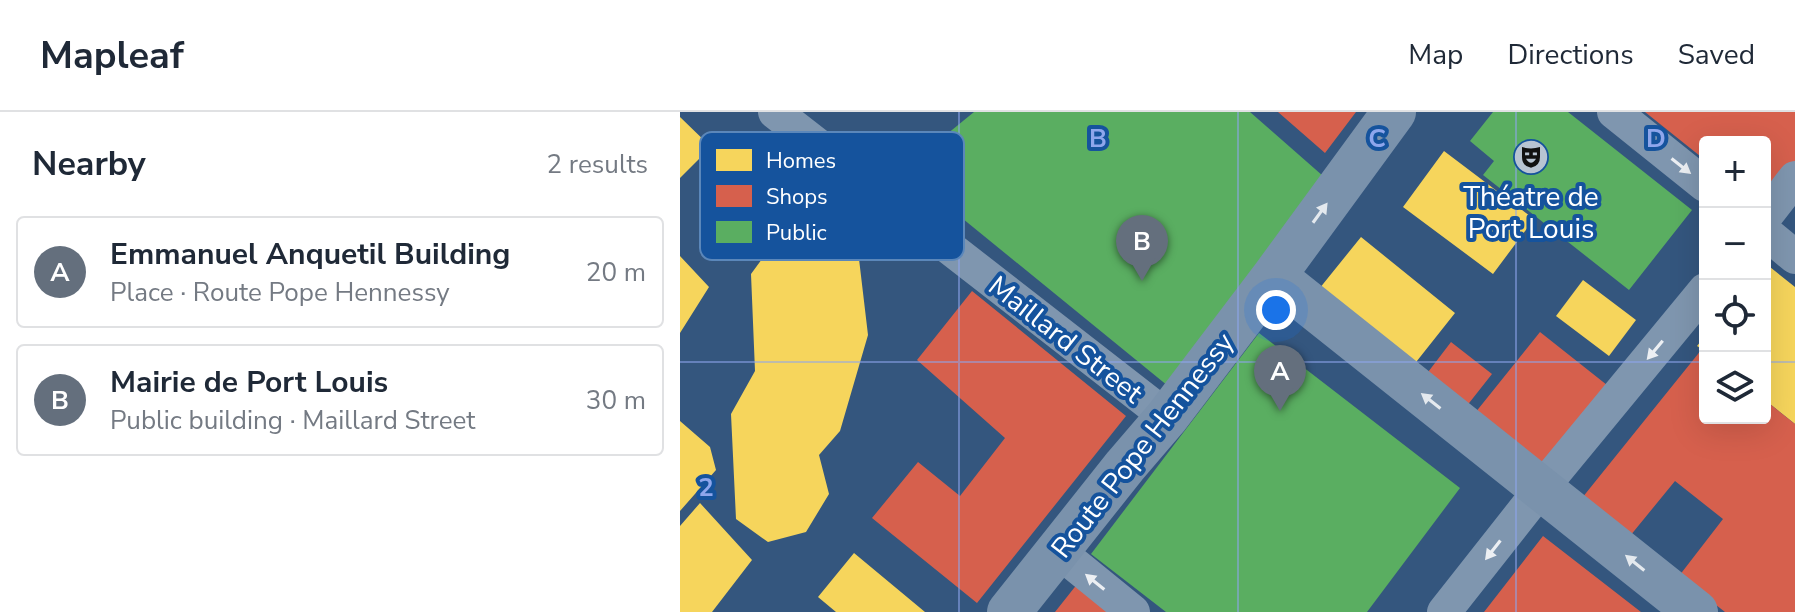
<!DOCTYPE html>
<meta charset="utf-8">
<style>
:root{--surface:#fff;--page:#f2f2f3;--text:#1f2937;--muted:#747a83;--line:#e0e1e3;--accent:#646f7d}
body{margin:0;font-family:"Nunito Sans",sans-serif;background:var(--page);color:var(--text)}
.controls{position:absolute;right:24px;top:24px;display:grid;overflow:hidden;border-radius:8px;box-shadow:0 8px 32px #0002}
.controls button{width:72px;height:72px;display:grid;place-items:center;padding:0;border:0;border-bottom:2px solid var(--line);background:var(--surface);color:var(--text);font:40px sans-serif}
.you{position:absolute;left:596px;top:198px;width:28px;height:28px;margin:-20px;border:6px solid #fff;border-radius:50%;background:#1a73e8;box-shadow:0 0 0 12px #1a73e833}
.badge{display:grid;place-items:center;width:52px;height:52px;border-radius:50%;background:var(--accent);color:#fff;font-size:26px;font-weight:700}
.pin{position:absolute;translate:-50% -66px;filter:drop-shadow(0 2px 4px #0008)}
.pin::after{content:'';position:absolute;top:42px;width:28px;height:24px;background:inherit;clip-path:polygon(0 0,100% 0,50% 100%)}
.list{margin:0;padding:0;list-style:none}
h2{display:flex;justify-content:space-between;align-items:center;height:104px;margin:0;padding:0 32px;font-size:34px}
h2 small{font-size:26px;font-weight:400;color:var(--muted)}
.list li{display:grid;grid-template-columns:52px 1fr auto;gap:24px;align-items:center;box-sizing:border-box;height:112px;margin:0 16px 16px;padding:0 16px;border:2px solid var(--line);border-radius:8px}
.list b{display:block;font-size:30px;white-space:nowrap}
.list p{margin:0;font-size:26px;white-space:nowrap;color:var(--muted)}
.list em{font-size:26px;font-style:normal;color:var(--muted)}
.icon{flex:none;width:44px;height:44px;fill:none;stroke:currentColor;stroke-width:2;stroke-linecap:round;stroke-linejoin:round}
.map{position:relative;flex:none;width:1115px;height:500px;overflow:hidden}
header{display:flex;align-items:center;gap:48px;box-sizing:border-box;height:112px;padding:0 40px;background:var(--surface);border-bottom:2px solid var(--line)}
header strong{font-size:38px}
nav{display:flex;gap:44px;margin-inline-start:auto;font-size:28px}
main{display:flex}
aside{flex:1;background:var(--surface)}
.map>svg:first-child{display:block}
.homes{fill:#f6d55c}
.shops{fill:#d6604d}
.public{fill:#5aae61}
.lines{fill:none;stroke-linecap:round;stroke-linejoin:round}
.minor{stroke:#7f96af;stroke-width:34}
.secondary{stroke:#7a92ac;stroke-width:44}
.oneway{fill:#eceff3}
.oneway2{fill:#e4e9ee}
.grid{fill:none;stroke:#8ea6ec;stroke-width:2;stroke-opacity:0.55}
.labels{text-anchor:middle;stroke-width:8;stroke-linejoin:round;paint-order:stroke}
.poi-label{font-size:28px;fill:#fff;stroke:#15539d}
.street-label{font-size:28px;fill:#fff;stroke:#15539d}
.key{fill:#15539d;stroke:#5b87ba;stroke-width:2}
.key-label{font-size:22px;fill:#fff}
.grid-label{font-size:26px;text-anchor:middle;font-weight:bold;fill:#8ea6ec;stroke:#15539d;stroke-width:8;stroke-linejoin:round;paint-order:stroke}
</style>
<header>
<strong>Mapleaf</strong>
<nav><a>Map</a><a>Directions</a><a>Saved</a></nav>
</header>
<main>
<aside>
<h2>Nearby<small>2 results</small></h2>
<ul class="list">
<li><span class="badge">A</span><div><b>Emmanuel Anquetil Building</b><p>Place · Route Pope Hennessy</p></div><em>20 m</em></li>
<li><span class="badge">B</span><div><b>Mairie de Port Louis</b><p>Public building · Maillard Street</p></div><em>30 m</em></li>
</ul>
</aside>
<div class="map">
<svg width="1115" height="500" viewBox="0 0 1115 500">
<rect width="100%" height="100%" fill="#34567e"/>
<path class="homes" d="M0 5 31 35 0 66Z
M764 39 854 107 813 162 723 95Z
M146 99 177 130 188 223 160 319 139 343 149 382 126 420 88 430 56 407 51 302 75 259 71 162 110 109Z
M681 125 775 201 729 259 635 182Z
M0 144 29 175 0 221Z
M1085 151 1115 175V312L1085 288Z
M903 168 956 208 929 244 876 204Z
M1025 224V239L1017 234Z
M0 309 30 335 36 358 0 399Z
M20 391 72 448 32 500H0V414Z
M174 441 245 500H156L138 485Z"/>
<path class="shops" d="M598 0H676L645 41Z
M965 0H1115V52L1085 93V30H1025V48Z
M292 179 446 304 297 491 192 406 238 350 280 384 325 326 237 248Z
M860 220 932 277 867 360 795 301Z
M771 230 812 262 782 300 742 268Z
M1022 237 1025 239V306H1085V288L1115 312V500H1045L999 464 1043 407 995 369 950 424 902 386Z
M863 424 961 500H804Z
M398 471 433 500H375Z"/>
<path class="public" d="M294 0H570L643 64 488 274 223 58Z
M813 0H888L1012 98 949 178 803 63 814 49 790 29Z
M579 221 780 376 687 500H486L411 442Z"/>
<g class="lines">
<path class="minor" d="M95 0 487 305
M934 0 1025 73
M1085 105 1115 66
M1085 120 1115 145
M378 439 453 500
M764 500 861 377 1025 178"/>
<path class="secondary" d="M594 164 1016 500
M329 500 445 354 487 305 594 164 714 0"/>
</g>
<defs><path id="oneway-solid" d="M-6-.8H1V-3.2L6.5 0L1 3.2V.8H-6Z" transform="scale(2)"/></defs>
<g class="oneway">
<use href="#oneway-solid" transform="translate(1001 54) rotate(38)"/>
<use href="#oneway-solid" transform="translate(975 238) rotate(130)"/>
<use href="#oneway-solid" transform="translate(813 438) rotate(128)"/>
<use href="#oneway-solid" transform="translate(415 470) rotate(-141)"/>
</g>
<g class="oneway2">
<use href="#oneway-solid" transform="translate(640 101) rotate(-54)"/>
<use href="#oneway-solid" transform="translate(751 289) rotate(-142)"/>
<use href="#oneway-solid" transform="translate(955 451) rotate(-141)"/>
</g>
<path class="grid" d="M279 0V500M558 0V500M836 0V500M0 250H1025M1085 250H1115"/>
<defs>
<g id="theatre-disc" transform="scale(1.8)"><circle r="9.5" fill="#b8c4d2" stroke="#15539d"/><path d="M-5-5.5Q0-4 5-5.5V0Q5 5 0 6Q-5 5-5 0ZM-3.3-2.5H-1v1.5H-3.3ZM1-2.5H3.3v1.5H1ZM-2.8 1Q0 5.5 2.8 1Z" fill="#111"/></g>
</defs>
<g fill-rule="evenodd">
<use href="#theatre-disc" x="851" y="45"/>
</g>
<g class="labels">
<g class="poi-label">
<text x="851" y="94">Théatre de<tspan x="851" dy="32">Port Louis</tspan></text>
</g>
<g class="street-label">
<text transform="translate(386 227) rotate(38)" y="10">Maillard Street</text>
<text transform="translate(462 333) rotate(-52)" y="10">Route Pope Hennessy</text>
</g>
</g>
<rect x="20" y="20" width="264" height="128" rx="12" class="key"/>
<rect x="36" y="37" width="36" height="22" fill="#f6d55c"/>
<rect x="36" y="73" width="36" height="22" fill="#d6604d"/>
<rect x="36" y="109" width="36" height="22" fill="#5aae61"/>
<g class="key-label">
<text x="86" y="56">Homes</text>
<text x="86" y="92">Shops</text>
<text x="86" y="128">Public</text>
</g>
<g class="grid-label">
<text x="418" y="35">B</text>
<text x="697" y="35">C</text>
<text x="976" y="35">D</text>
<text x="26" y="384">2</text>
</g>
</svg>
<div class="controls">
<button>+</button>
<button>−</button>
<button><svg class="icon" aria-label="locate" viewBox="0 0 24 24"><circle cx="12" cy="12" r="6"/><path d="M12 2v4M12 18v4M2 12h4M18 12h4"/></svg></button>
<button><svg class="icon" aria-label="layers" viewBox="0 0 24 24"><path d="M12 4l9 5-9 5-9-5zM3 14l9 5 9-5"/></svg></button>
</div>
<div class="you"></div>
<div class="pin badge" style="left:600px;top:299px">A</div>
<div class="pin badge" style="left:462px;top:169px">B</div>
</div>
</main>
